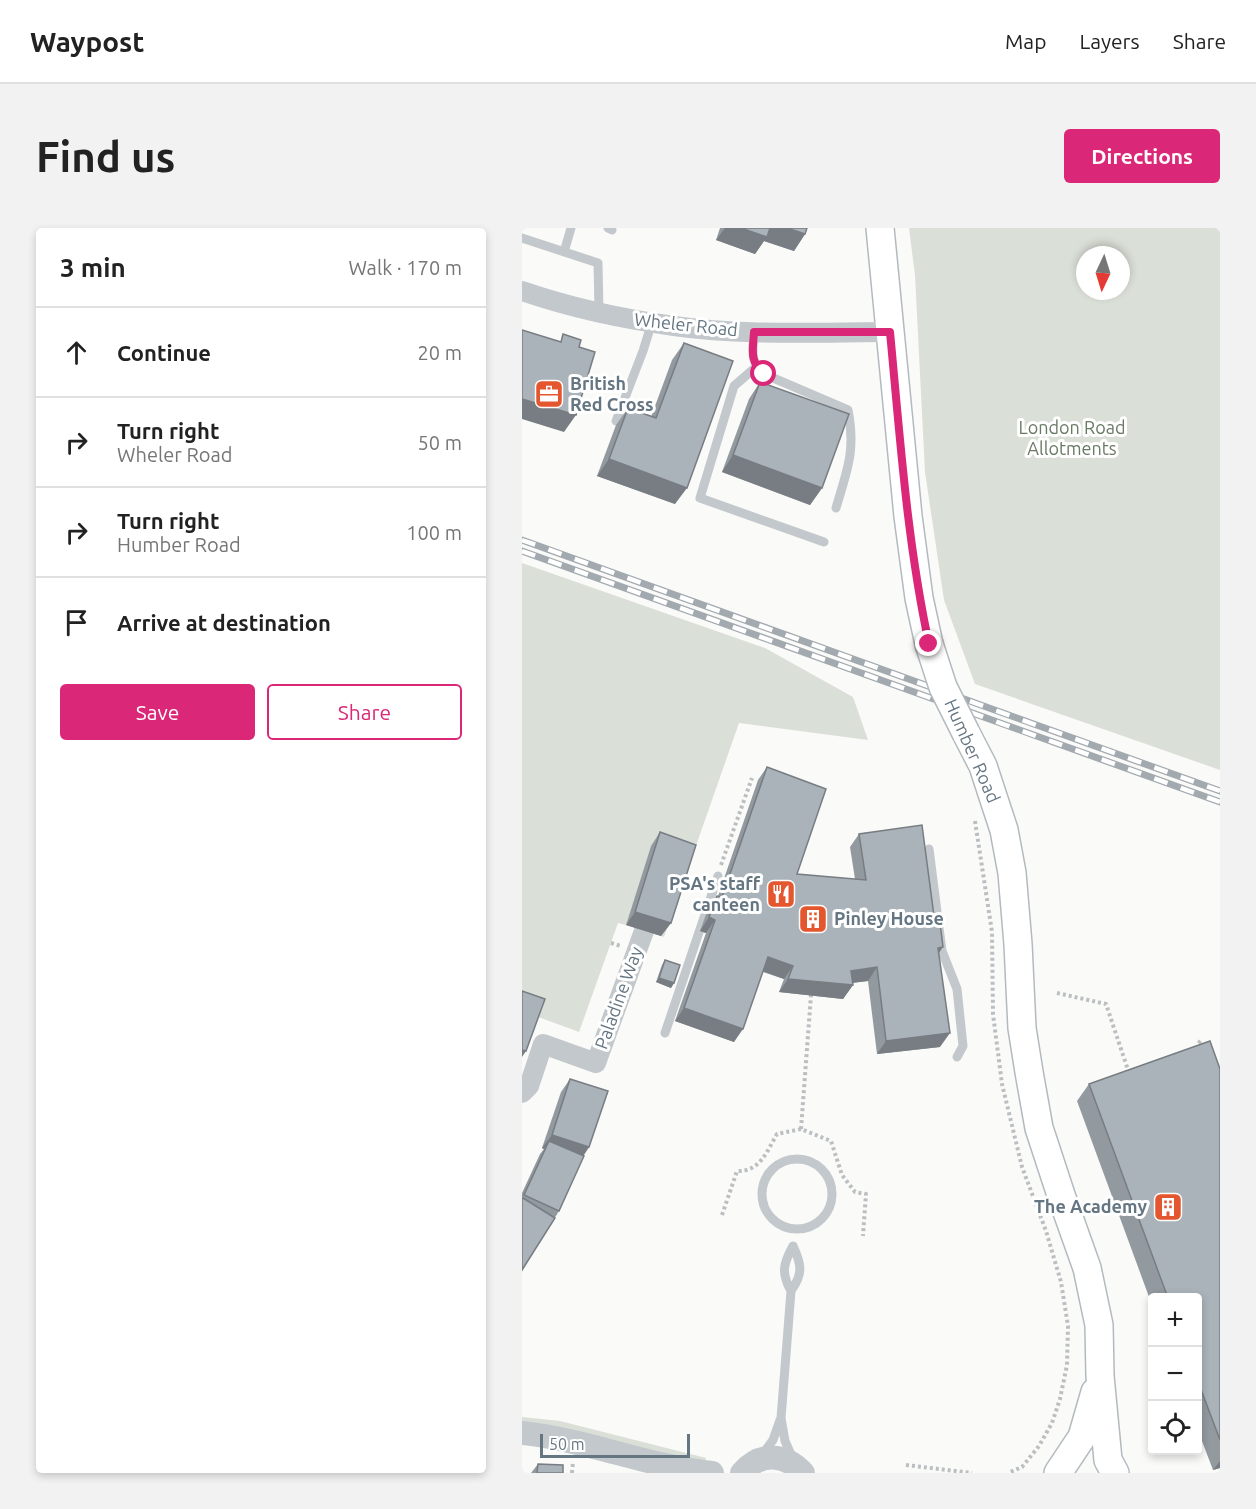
<!DOCTYPE html>
<meta charset="utf-8">
<style>
:root{--surface:#fff;--page:#f2f2f2;--text:#222;--muted:#767676;--line:#e0e0e0;--accent:#db2777}
body{margin:0;font-family:Ubuntu,sans-serif;background:var(--page);color:var(--text)}
.controls{position:absolute;right:18px;bottom:18px;display:grid;overflow:hidden;border-radius:6px;box-shadow:0 3px 9px #0003}
.controls button{width:54px;height:54px;display:grid;place-items:center;padding:0;border:0;border-bottom:2px solid var(--line);background:var(--surface);color:var(--text);font:30px sans-serif}
.compass{position:absolute;left:554px;top:18px;width:54px;height:54px;border-radius:50%;background:var(--surface);box-shadow:0 3px 9px #0003;rotate:184deg}
.scale{position:absolute;left:18px;bottom:15px;width:150px;box-sizing:border-box;padding-left:6px;border:3px solid #657683;border-top:0;font-size:16px;line-height:21px;white-space:nowrap;color:#657683;-webkit-text-stroke:4px #fff;paint-order:stroke}
.stop{position:absolute;width:18px;height:18px;margin:-14px;border:4px solid #db2777;border-radius:50%;background:#fff}
.stop.end{background:#db2777;border-color:#fff;box-shadow:0 2px 6px #0008}
.list{margin:0;padding:0;list-style:none}
h2{display:flex;justify-content:space-between;align-items:center;height:78px;margin:0;padding:0 24px;font-size:26px}
h2 small{font-size:20px;font-weight:400;color:var(--muted)}
.list li{display:grid;grid-template-columns:39px 1fr auto;gap:18px;align-items:center;box-sizing:border-box;height:90px;padding:0 24px;border-top:2px solid var(--line)}
.list b{display:block;font-size:22px;white-space:nowrap}
.list p{margin:0;font-size:20px;white-space:nowrap;color:var(--muted)}
.list em{font-size:20px;font-style:normal;color:var(--muted)}
.actions{display:flex;gap:12px;padding:18px 24px}
.actions a{flex:1;padding:14px 0;border:2px solid var(--accent);border-radius:6px;text-align:center;font-size:21px;color:var(--accent)}
.actions .main{background:var(--accent);color:#fff}
.icon{flex:none;width:33px;height:33px;fill:none;stroke:currentColor;stroke-width:2;stroke-linecap:round;stroke-linejoin:round}
.map{position:relative;flex:none;width:698px;height:1245px;overflow:hidden;border-radius:6px}
header{display:flex;align-items:center;gap:36px;box-sizing:border-box;height:84px;padding:0 30px;background:var(--surface);border-bottom:2px solid var(--line)}
header strong{font-size:28px}
nav{display:flex;gap:33px;margin-inline-start:auto;font-size:21px}
.intro{display:flex;align-items:center;justify-content:space-between;box-sizing:border-box;height:144px;padding:0 36px}
h1{margin:0;font-size:42px}
.button{padding:15px 27px;border-radius:6px;background:var(--accent);color:#fff;font-size:21px;font-weight:700}
main{display:flex;gap:36px;padding:0 36px}
aside{flex:1;background:var(--surface);border-radius:6px;box-shadow:0 3px 9px #0003}
.map>svg:first-child{display:block}
.green{fill:#dadfd7;fill-rule:evenodd}
.lines{fill:none;stroke-linecap:round;stroke-linejoin:round}
.secondary-casing{stroke:#b3babf;stroke-width:30}
.path{stroke:#bbbfc2;stroke-width:4;stroke-dasharray:3 3;stroke-linecap:butt}
.service{stroke:#c3c8cc;stroke-width:9}
.minor{stroke:#c3c8cc;stroke-width:20}
.tertiary{stroke:#c3c8cc;stroke-width:24}
.secondary{stroke:#fff;stroke-width:27}
.rail-casing{stroke:#a2aab0;stroke-width:7}
.rail{stroke:#fff;stroke-width:4.5;stroke-dasharray:14;stroke-linecap:butt}
.secondary-bridge-casing{stroke:#b3babf;stroke-width:30;stroke-linecap:butt}
.secondary-bridge{stroke:#fff;stroke-width:27}
.wall{fill:#929a9f}
.shaded-wall{fill:#777d82}
.building{fill:#aab3b9;stroke:#777d82;stroke-width:1.5}
.route{stroke:#db2777;stroke-width:8}
.labels{text-anchor:middle;stroke-width:6;stroke-linejoin:round;paint-order:stroke}
.street-label{font-size:18px;fill:#657683;stroke:#fff}
.poi-label{font-size:18px;font-weight:bold;fill:#657683;stroke:#fff;text-anchor:start}
.park-label{font-size:18px;fill:#687a64;stroke:#fff}
</style>
<header>
<strong>Waypost</strong>
<nav><a>Map</a><a>Layers</a><a>Share</a></nav>
</header>
<div class="intro"><h1>Find us</h1><a class="button">Directions</a></div>
<main>
<aside>
<h2>3 min<small>Walk · 170 m</small></h2>
<ul class="list">
<li><svg class="icon" aria-label="ahead" viewBox="0 0 24 24"><path d="M12 20V5M6 11l6-6 6 6"/></svg><div><b>Continue</b></div><em>20 m</em></li>
<li><svg class="icon" aria-label="right" viewBox="0 0 24 24"><path d="M7 20v-9h11M14 6l5 5-5 5"/></svg><div><b>Turn right</b><p>Wheler Road</p></div><em>50 m</em></li>
<li><svg class="icon" aria-label="right" viewBox="0 0 24 24"><path d="M7 20v-9h11M14 6l5 5-5 5"/></svg><div><b>Turn right</b><p>Humber Road</p></div><em>100 m</em></li>
<li><svg class="icon" aria-label="arrive" viewBox="0 0 24 24"><path d="M6 21V4h12l-3 4 3 4H6"/></svg><div><b>Arrive at destination</b></div></li>
</ul>
<div class="actions"><a class="main">Save</a><a>Share</a></div>
</aside>
<div class="map">
<svg width="698" height="1245" viewBox="0 0 698 1245">
<rect width="100%" height="100%" fill="#fafaf8"/>
<path class="green" d="M387 0H698V542L453 456 422 372 403 244 393 47ZM563 27H599V63H563Z
M0 335 243 420 331 469 346 512 217 495 142 709 139 708 165 630 129 618 104 697 96 695 57 804 0 783Z
M0 1189 38 1193 184 1230 183 1236 0 1197Z"/>
<g class="lines">
<g class="secondary-casing">
<path id="secondary" d="M358 0 386 288 397 370 407 416
M444 505 461 538 482 602 490 645 496 716 500 800 507 844 517 900 539 967 565 1040 577 1097 578 1148 586 1232 593 1245
M536 1245 560 1209 573 1164"/>
</g>
<path class="path" d="M453 593 470 704 471 786 480 856 500 939 524 1003 539 1054 546 1098 545 1137 538 1171 530 1195 517 1218 500 1239 486 1245
M199 637 230 550
M89 715 99 718
M535 765 584 776 607 845
M677 820 675 817 680 811
M279 901 289 767
M200 987 215 943C238 944 245 923 255 906L279 901 309 913 320 947 333 964 344 966 341 1008
M384 1237 450 1245
M50 1245 51 1234"/>
<path class="service" d="M86 0 90 2
M0 10 76 35 77 84
M42 24 49 0
M232 104C231 122 227 133 242 146L326 182C334 223 325 242 314 280
M234 139 212 158 178 270 302 314
M94 193 121 123 130 94
M407 621 420 723 435 761 441 818 435 829
M143 805 196 648
M240 966a35 35 0 1 1 70 0a35 35 0 1 1-70 0Z
M271 1018C280 1037 281 1046 269 1063 259 1045 261 1036 271 1018Z
M269 1063 259 1190 263 1213 271 1231
M240 1227 251 1212 258 1192"/>
<path class="minor" d="M0 63C49 80 101 91 152 98 221 108 298 104 368 104
M0 865 7 858 21 816 74 835 122 703"/>
<path class="tertiary" d="M0 1205C65 1212 125 1238 190 1245
M220 1245C238 1224 263 1225 281 1245"/>
<use href="#secondary" class="secondary"/>
<g class="rail-casing">
<path id="rail" d="M0 312 698 563
M0 323 698 574"/>
</g>
<use href="#rail" class="rail"/>
<g class="secondary-bridge-casing">
<path id="secondary-bridge" d="M407 416 421 459 444 505"/>
</g>
<use href="#secondary-bridge" class="secondary-bridge"/>
</g>
<path class="wall" d="M198 0H285L283 6 272 23 242 13 233 26 194 12Z
M162 115 153 276 75 248 94 197 106 180 129 189 150 132Z
M238 154 300 260 288 277 200 244 227 171Z
M245 539 275 646 333 651 328 619 337 606 417 725 418 819 355 826 346 753 330 755 331 757 321 771 257 764 262 751 241 744 212 814 153 793 184 705 178 703 186 681 195 668H196L236 552Z
M138 604 149 695 139 708 104 697 129 618Z
M143 732 152 755 149 760 134 754 140 737Z
M698 841V1240L691 1242 675 1200V1070H630V1077L555 873 567 856Z
M48 851 67 919 61 928 37 983 0 1043V965L18 926 22 921 20 920 39 864Z
M16 1236 41 1245H9Z"/>
<path class="shaded-wall" d="M203 0H265L283 6 272 23 242 13 233 26 194 12Z
M0 171 54 187 42 204 0 191Z
M211 227 300 260 288 277 200 244Z
M87 231 165 260 153 276 75 248Z
M113 684 149 695 139 708 104 697Z
M187 689 193 692 184 705 178 703Z
M421 719 412 732 416 720Z
M246 729 271 738 262 751 237 742Z
M355 739 346 753 320 756 331 757 321 771 257 764 266 751Z
M137 750 152 755 149 760 134 754Z
M162 780 221 801 212 814 153 793Z
M428 805 418 819 355 826 364 813Z
M0 822 4 823 0 829Z
M30 907 67 919 58 933 27 913 22 921 20 920Z
M698 1233V1240L691 1242Z"/>
<path class="building" d="M219 0H248L245 9Z
M265 0H285L283 6Z
M0 102 39 114 41 106 59 112 57 119 73 124 54 187 0 171Z
M162 115 211 133 165 260 87 231 106 180 134 190Z
M238 154 327 186 300 260 211 227Z
M245 539 304 561 275 646 344 652 337 606 400 597 412 688 417 687 421 719 416 720 428 805 364 813 355 739 329 743 331 757 266 751 271 738 246 729 221 801 162 780 193 692 187 689 195 668 200 669Z
M138 604 174 617 149 695 113 684Z
M143 732 158 737 152 755 137 750Z
M0 763 23 771 4 823 0 822Z
M688 813 698 841V1212L675 1151V1070H646L567 856Z
M48 851 86 863 67 919 30 907Z
M27 913 62 928 37 983 2 967Z
M1 970 33 990 0 1042V971Z
M16 1236 41 1237V1245H15Z"/>
<g class="lines">
<path class="route" d="M242 146C227 133 231 122 232 104H368C378 209 385 314 407 416"/>
</g>
<defs>
<g id="office-square" transform="scale(1.5)"><rect x="-9" y="-9" width="18" height="18" rx="4" fill="#e4572e" stroke="#fff"/><path d="M-6-3h4V-5.5h4V-3h4V5H-6ZM-1-4.5V-3h2v-1.5ZM-6 0V1H6V0Z" fill="#fff"/></g>
<g id="restaurant-square" transform="scale(1.5)"><rect x="-9" y="-9" width="18" height="18" rx="4" fill="#e4572e" stroke="#fff"/><path d="M-5-6h1v4h1v-4h1v4h1v-4h1v5L-1.5 .5V6h-2V.5L-5-1ZM5-6V6H3V1.5H1.5Q1.5-4 5-6Z" fill="#fff"/></g>
<g id="building-square" transform="scale(1.5)"><rect x="-9" y="-9" width="18" height="18" rx="4" fill="#e4572e" stroke="#fff"/><path d="M-4-6H4V6H1V3H-1V6H-4ZM-2.5-4.3h1.7v1.8h-1.7ZM.8-4.3h1.7v1.8H.8ZM-2.5-1h1.7V.8h-1.7ZM.8-1h1.7V.8H.8Z" fill="#fff"/></g>
</defs>
<g fill-rule="evenodd">
<use href="#office-square" x="27" y="166"/>
<use href="#restaurant-square" x="259" y="666"/>
<use href="#building-square" x="291" y="691"/>
<use href="#building-square" x="646" y="979"/>
</g>
<g class="labels">
<g class="street-label">
<text transform="translate(164 97) rotate(6)" y="6">Wheler Road</text>
<text transform="translate(450 523) rotate(66)" y="6">Humber Road</text>
<text transform="translate(97 770) rotate(-70)" y="6">Paladine Way</text>
</g>
<g class="poi-label">
<text x="48" y="162">British<tspan x="48" dy="21">Red Cross</tspan></text>
<text x="238" y="662" text-anchor="end">PSA's staff<tspan x="238" dy="21">canteen</tspan></text>
<text x="312" y="697">Pinley House</text>
<text x="625" y="985" text-anchor="end">The Academy</text>
</g>
<g class="park-label">
<text x="550" y="206">London Road<tspan x="550" dy="21">Allotments</tspan></text>
</g>
</g>
</svg>
<div class="controls">
<button>+</button>
<button>−</button>
<button><svg class="icon" aria-label="locate" viewBox="0 0 24 24"><circle cx="12" cy="12" r="6"/><path d="M12 2v4M12 18v4M2 12h4M18 12h4"/></svg></button>
</div>
<svg class="compass" viewBox="-18 -18 36 36"><path d="M0-13l5 13h-10z" fill="#e53935"/><path d="M0 13l5-13h-10z" fill="#767676"/></svg>
<div class="scale">50 m</div>
<div class="stop" style="left:242px;top:146px"></div>
<div class="stop end" style="left:407px;top:416px"></div>
</div>
</main>
